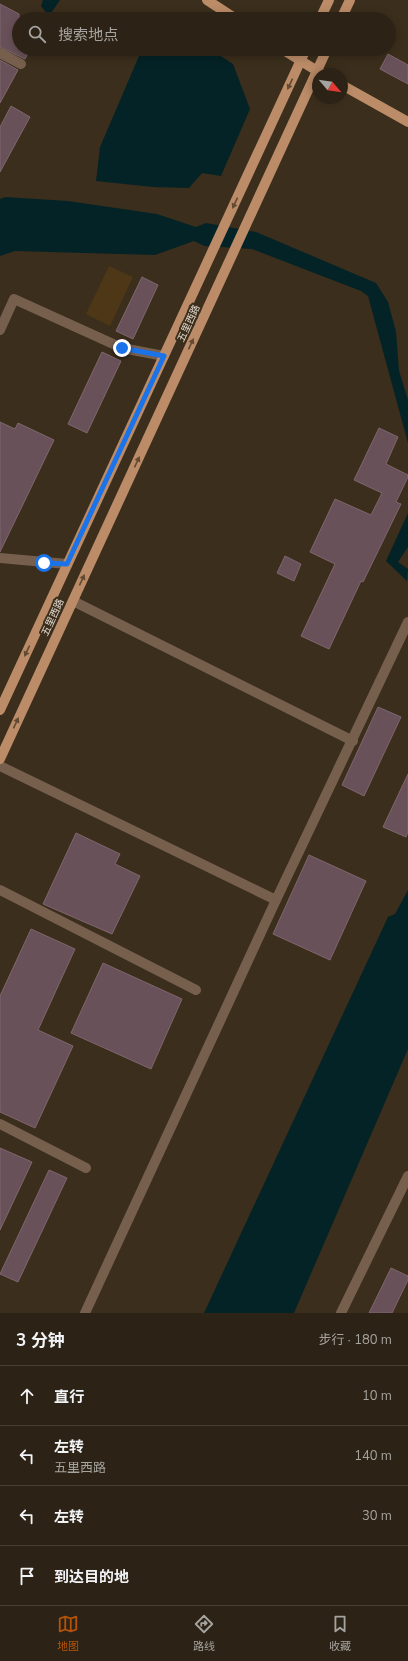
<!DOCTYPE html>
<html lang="zh">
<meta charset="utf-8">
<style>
:root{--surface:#2c2215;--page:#382f22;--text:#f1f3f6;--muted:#a6a4a0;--line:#483f34;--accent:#b45309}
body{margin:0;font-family:"Nunito Sans","Noto Sans SC",sans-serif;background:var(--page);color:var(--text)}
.compass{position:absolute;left:312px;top:68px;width:36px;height:36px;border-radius:50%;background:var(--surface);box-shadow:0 2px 10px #0003;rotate:119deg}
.stop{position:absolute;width:12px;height:12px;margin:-9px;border:3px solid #1a73e8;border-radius:50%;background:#fff}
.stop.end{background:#1a73e8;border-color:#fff;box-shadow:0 1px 4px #0008}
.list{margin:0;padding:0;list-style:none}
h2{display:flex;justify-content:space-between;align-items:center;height:52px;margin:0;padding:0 16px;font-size:17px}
h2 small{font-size:13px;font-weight:400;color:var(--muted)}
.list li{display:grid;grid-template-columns:26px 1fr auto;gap:12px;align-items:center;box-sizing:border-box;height:60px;padding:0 16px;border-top:1px solid var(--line)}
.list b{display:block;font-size:15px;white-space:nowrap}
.list p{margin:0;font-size:13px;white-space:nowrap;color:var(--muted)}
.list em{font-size:13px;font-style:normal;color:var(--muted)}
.icon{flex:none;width:22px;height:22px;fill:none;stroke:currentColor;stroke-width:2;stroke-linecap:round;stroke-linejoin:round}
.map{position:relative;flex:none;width:408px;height:1313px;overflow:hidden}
.search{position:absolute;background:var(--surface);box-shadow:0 2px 10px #0003;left:12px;right:12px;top:12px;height:44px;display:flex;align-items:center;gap:10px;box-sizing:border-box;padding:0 14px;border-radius:22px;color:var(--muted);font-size:15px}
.sheet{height:292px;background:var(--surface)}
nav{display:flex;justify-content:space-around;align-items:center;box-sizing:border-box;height:56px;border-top:1px solid var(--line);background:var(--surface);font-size:11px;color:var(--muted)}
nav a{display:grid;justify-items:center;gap:2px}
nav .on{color:var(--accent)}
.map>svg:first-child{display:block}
.green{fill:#4d3717}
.water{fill:#042326}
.building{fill:#695159;stroke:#7f666e}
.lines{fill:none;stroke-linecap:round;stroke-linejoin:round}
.minor{stroke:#775f4e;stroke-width:10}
.major{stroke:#bc8c68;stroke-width:10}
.oneway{fill:#624a33}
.route{stroke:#1a73e8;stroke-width:5}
.labels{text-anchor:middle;stroke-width:4;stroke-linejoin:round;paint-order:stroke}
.street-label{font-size:10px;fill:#e1d8cd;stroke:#3b2e1c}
</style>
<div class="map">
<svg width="408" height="1313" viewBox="0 0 408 1313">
<rect width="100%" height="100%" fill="#3b2e1c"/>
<path class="green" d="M109 266 133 277 110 326 86 314Z"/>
<path class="water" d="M43 0H60L49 16 41 6Z
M142 49H210L233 64 250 109 221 176 202 173 189 188 153 187 96 181 100 147Z
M5 197 68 201 157 214 196 227 206 223 256 232 376 283 388 302 396 332 399 371 408 400V443L368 296 361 291 252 249 204 246 194 241 155 255 15 251 0 256V199Z
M408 513V547L398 562 408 569 407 581 386 561Z
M408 890V1049L294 1313H204L388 917 395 914Z"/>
<path class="building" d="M0 4 19 14V49H30L25 59 0 47Z
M388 54 408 65V84L380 69Z
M0 60 18 70 0 103Z
M11 106 30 117 0 172V127Z
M142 277 158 285 133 339 116 331Z
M102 352 121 361 87 433 68 424Z
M0 422 15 429 18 423 54 440 0 552Z
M379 428 398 437 386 464 408 475V477L396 502 401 504 363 582 361 581 329 649 301 636 335 564 310 552 335 499 371 515 382 493 354 480Z
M285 556 301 564 294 581 277 573Z
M378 707 401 717 364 796 342 785Z
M408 774V832L406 837 383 827Z
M76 833 120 854 115 864 140 876 112 934 43 904Z
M309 855 366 881 330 960 273 934Z
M31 929 75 949 38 1030 73 1046 35 1128 0 1112V996Z
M103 963 182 999 151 1069 71 1033Z
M0 1148 32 1162 0 1230Z
M49 1170 67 1178 18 1282 0 1274Z
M391 1268 408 1276V1280L392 1313H369Z"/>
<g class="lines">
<path class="minor" d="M0 53 21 64
M0 330 14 299 122 348 164 356
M0 558 67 564
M73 601 353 741
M0 766 276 900
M0 890 196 990
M0 1124 86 1168
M85 1313 276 900 408 622
M341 1313 408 1176"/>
<path class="major" d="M207 0 236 19
M320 19 329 0
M341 19 350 0
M282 49 322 74
M342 85 408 122
M0 710 306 49
M0 759 327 49"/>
</g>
<defs><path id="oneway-solid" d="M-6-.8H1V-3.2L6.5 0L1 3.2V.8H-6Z"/></defs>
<g class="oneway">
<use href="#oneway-solid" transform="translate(290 84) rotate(115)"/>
<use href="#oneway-solid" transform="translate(235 203) rotate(115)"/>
<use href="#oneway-solid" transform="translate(191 344) rotate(-65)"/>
<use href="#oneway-solid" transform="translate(137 462) rotate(-65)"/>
<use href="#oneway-solid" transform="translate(82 580) rotate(-65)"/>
<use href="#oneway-solid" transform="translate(27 651) rotate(115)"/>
<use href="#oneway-solid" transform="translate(16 723) rotate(-65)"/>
</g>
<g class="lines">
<path class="route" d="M44 563 67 564 164 356 122 348"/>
</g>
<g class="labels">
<g class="street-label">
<text transform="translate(188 323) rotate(-65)" y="4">五里西路</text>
<text transform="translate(52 617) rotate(-65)" y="4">五里西路</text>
</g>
</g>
</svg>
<svg class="compass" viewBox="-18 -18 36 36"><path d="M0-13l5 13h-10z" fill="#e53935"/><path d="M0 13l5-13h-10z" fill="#a6a4a0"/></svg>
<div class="stop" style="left:44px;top:563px"></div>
<div class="stop end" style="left:122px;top:348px"></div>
<div class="search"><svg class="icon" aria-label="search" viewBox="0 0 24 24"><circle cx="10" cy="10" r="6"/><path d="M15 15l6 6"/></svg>搜索地点</div>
</div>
<section class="sheet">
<h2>3 分钟<small>步行 · 180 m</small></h2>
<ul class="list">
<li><svg class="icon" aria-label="ahead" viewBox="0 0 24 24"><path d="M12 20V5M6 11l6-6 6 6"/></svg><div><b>直行</b></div><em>10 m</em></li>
<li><svg class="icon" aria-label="left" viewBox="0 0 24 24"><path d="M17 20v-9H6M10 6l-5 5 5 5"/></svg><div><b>左转</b><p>五里西路</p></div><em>140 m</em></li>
<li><svg class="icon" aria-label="left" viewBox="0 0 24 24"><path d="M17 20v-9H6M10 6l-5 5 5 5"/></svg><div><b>左转</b></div><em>30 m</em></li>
<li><svg class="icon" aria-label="arrive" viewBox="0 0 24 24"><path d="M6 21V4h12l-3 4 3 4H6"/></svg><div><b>到达目的地</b></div></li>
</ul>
</section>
<nav>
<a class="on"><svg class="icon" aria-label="map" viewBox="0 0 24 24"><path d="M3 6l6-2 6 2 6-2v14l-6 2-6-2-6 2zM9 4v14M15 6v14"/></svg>地图</a>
<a><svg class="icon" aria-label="directions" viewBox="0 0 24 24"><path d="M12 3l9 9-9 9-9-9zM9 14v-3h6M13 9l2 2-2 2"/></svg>路线</a>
<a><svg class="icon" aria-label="saved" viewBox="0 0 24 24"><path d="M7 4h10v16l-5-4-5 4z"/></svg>收藏</a>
</nav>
